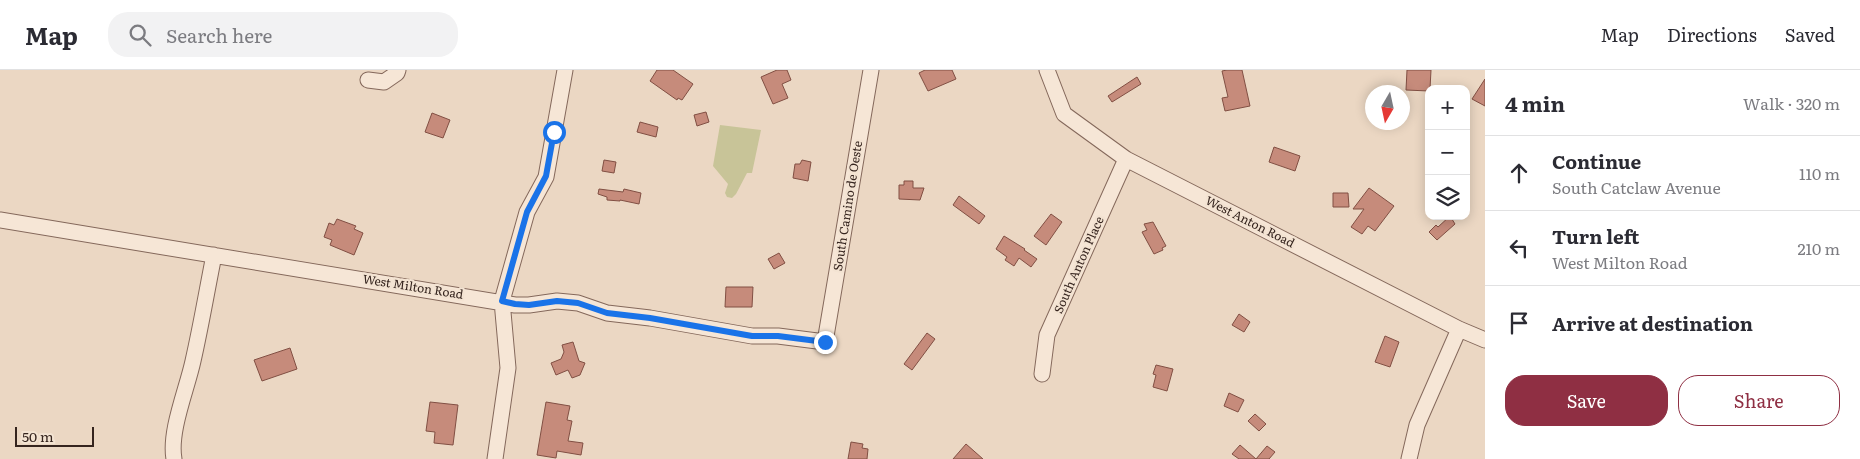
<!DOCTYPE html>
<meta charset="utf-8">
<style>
:root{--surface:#fff;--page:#f2f2f3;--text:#2b2b33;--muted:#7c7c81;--line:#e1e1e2;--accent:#8f2f43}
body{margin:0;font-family:Literata,serif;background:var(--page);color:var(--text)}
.controls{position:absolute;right:15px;top:15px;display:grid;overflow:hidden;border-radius:10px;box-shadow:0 2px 12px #0003}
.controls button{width:45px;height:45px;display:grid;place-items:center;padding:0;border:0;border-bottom:1px solid var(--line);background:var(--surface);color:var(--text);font:25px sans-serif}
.compass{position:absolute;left:1365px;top:15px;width:45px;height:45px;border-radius:50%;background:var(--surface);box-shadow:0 2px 12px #0003;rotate:189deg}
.scale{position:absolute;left:15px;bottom:12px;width:79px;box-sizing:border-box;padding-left:5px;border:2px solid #35241e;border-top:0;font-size:14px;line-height:18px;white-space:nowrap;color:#35241e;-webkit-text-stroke:4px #f3e3d2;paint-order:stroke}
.stop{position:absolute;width:15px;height:15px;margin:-11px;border:4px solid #1a73e8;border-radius:50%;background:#fff}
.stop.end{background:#1a73e8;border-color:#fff;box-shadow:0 1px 5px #0008}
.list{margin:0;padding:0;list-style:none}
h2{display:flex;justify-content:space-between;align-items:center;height:65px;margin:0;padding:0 20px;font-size:21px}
h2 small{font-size:16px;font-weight:400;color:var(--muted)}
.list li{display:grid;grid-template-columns:32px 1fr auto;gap:15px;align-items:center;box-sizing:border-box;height:75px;padding:0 20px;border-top:1px solid var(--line)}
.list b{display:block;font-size:19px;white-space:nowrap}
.list p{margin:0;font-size:16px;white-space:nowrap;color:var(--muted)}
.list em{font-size:16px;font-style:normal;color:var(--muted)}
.actions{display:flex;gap:10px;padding:15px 20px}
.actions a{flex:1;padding:11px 0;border:1px solid var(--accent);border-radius:20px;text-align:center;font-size:18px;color:var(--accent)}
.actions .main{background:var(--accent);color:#fff}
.icon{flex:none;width:28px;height:28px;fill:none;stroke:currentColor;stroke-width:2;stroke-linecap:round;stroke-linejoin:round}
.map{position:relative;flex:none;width:1485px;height:389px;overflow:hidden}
header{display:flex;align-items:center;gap:30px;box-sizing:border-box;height:70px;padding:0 25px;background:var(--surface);border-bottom:1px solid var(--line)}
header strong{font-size:24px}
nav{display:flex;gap:28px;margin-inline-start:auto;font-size:18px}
.search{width:350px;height:45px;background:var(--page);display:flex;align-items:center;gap:12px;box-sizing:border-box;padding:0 18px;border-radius:20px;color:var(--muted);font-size:19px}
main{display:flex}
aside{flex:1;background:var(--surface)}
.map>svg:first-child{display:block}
.green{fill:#c8c498}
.building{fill:#c68b7b;stroke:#814f43}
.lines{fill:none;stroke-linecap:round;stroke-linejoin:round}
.minor-casing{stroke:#84685b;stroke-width:17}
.minor{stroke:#f6e6d6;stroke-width:15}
.route{stroke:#1a73e8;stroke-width:6}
.labels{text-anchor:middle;stroke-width:4.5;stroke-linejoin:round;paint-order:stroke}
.street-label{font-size:12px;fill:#35241e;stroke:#f3e3d2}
</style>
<header>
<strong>Map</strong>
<div class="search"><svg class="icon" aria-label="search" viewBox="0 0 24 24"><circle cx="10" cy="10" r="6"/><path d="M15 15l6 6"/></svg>Search here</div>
<nav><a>Map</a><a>Directions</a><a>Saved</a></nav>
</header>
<main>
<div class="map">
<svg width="1485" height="389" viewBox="0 0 1485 389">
<rect width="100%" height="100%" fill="#ebd7c3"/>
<path class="green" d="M720 55 761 60 752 103H747L736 124 732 128 727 127 725 123 728 114 713 96Z"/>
<path class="building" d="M657 0H673L693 14 682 30 678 28 677 30 650 11Z
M777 0H787L791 10 782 14 788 28 773 34 761 7Z
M925 0H952L956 9 928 21 919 3Z
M1227 0H1242L1250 36 1225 41 1222 28 1228 27 1222 1Z
M1407 0H1431L1430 19 1429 21 1406 20Z
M1137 7 1141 14 1112 32 1108 26Z
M1485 9V36L1472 29Z
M706 42 709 52 697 56 694 45Z
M432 43 450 50 443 68 425 62Z
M640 52 658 57 656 67 637 62Z
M1274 77 1300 86 1295 101 1269 92Z
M604 90 616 92 614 103 602 101Z
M802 90 811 92 808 111 793 108 795 94H800Z
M904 111H913V118H924L920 130 899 129V115H904Z
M1369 118 1394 136 1375 161 1368 156 1362 164 1351 157 1364 139H1353Z
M599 119 623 122 624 119 641 123 639 134 620 130V131L607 130V127L598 124Z
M1333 123H1348L1349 137H1333Z
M959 126 985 146 979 154 953 135Z
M1051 144 1062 152 1046 175 1034 166Z
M1450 146 1455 154 1437 170 1429 162 1436 155 1438 157Z
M337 149 356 156 354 159 363 163 354 185 330 175 332 170 324 167 329 153 334 155Z
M1153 152 1166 176 1162 178 1163 180 1154 184 1142 162 1147 160 1144 154Z
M1004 166 1025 179 1024 180 1037 189 1031 197 1019 188 1014 196 1005 190 1007 187 996 179Z
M779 183 785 193 774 199 768 189Z
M726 217H753L752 237H725Z
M1239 244 1250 252 1244 262 1232 255Z
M927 263 935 269 912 300 904 294Z
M1385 266 1399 272 1390 297 1375 292Z
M573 272 579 291 585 293 580 305 572 308 568 300 556 305 551 293 561 289 564 282 562 275Z
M290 278 297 299 262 311 254 290Z
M1156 295 1173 299 1167 321 1153 317 1156 305 1153 304Z
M1229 323 1244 330 1238 342 1224 336Z
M430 332 458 335 453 375 434 373 435 362 426 361Z
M546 332 570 336 567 350 572 351 568 371 583 373 581 385 557 381 556 388 537 385Z
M1255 344 1266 354 1259 361 1248 351Z
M851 372 863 374 862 378 868 379 867 389H848Z
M966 374 983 389H953Z
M1240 375 1256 389 1267 376 1275 382 1269 389H1239L1232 384Z"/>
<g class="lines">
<g class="minor-casing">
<path id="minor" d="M1047 0 1064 44 1126 89 1459 259 1485 270
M368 10 384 12 397 3 398 0
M0 150 515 235H529L557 231 578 233 607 243 650 248 752 266H778L825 272 871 0
M1042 304 1047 265 1126 89
M174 389C169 361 187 319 193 291 201 256 207 220 214 185
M495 389 508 298 502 231 527 142 546 107 565 0
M1409 389 1417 355 1459 259"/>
</g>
<use href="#minor" class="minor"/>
</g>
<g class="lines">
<path class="route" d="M554 62 546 106 527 142 502 231 515 234 529 235 557 231 578 233 607 243 650 248 752 266H778L825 272"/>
</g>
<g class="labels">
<g class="street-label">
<text transform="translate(848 136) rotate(-81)" y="4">South Camino de Oeste</text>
<text transform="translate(1250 152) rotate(27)" y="4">West Anton Road</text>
<text transform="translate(1079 195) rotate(-66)" y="4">South Anton Place</text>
<text transform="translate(413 217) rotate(9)" y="4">West Milton Road</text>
</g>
</g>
</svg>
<div class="controls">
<button>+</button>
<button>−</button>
<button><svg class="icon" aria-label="layers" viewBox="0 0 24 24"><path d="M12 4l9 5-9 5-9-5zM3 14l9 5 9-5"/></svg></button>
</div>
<svg class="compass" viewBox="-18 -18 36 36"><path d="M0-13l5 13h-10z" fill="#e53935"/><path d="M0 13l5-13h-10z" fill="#7c7c81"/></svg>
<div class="scale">50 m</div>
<div class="stop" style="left:554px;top:62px"></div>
<div class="stop end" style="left:825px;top:272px"></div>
</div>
<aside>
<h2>4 min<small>Walk · 320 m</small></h2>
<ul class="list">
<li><svg class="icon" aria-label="ahead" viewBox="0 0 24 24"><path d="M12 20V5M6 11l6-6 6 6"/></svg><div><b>Continue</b><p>South Catclaw Avenue</p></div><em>110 m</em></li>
<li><svg class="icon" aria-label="left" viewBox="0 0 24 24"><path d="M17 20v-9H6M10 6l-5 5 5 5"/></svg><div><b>Turn left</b><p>West Milton Road</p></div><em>210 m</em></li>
<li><svg class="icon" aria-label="arrive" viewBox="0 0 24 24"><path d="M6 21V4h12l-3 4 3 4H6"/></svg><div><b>Arrive at destination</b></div></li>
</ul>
<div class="actions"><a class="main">Save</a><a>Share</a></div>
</aside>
</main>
